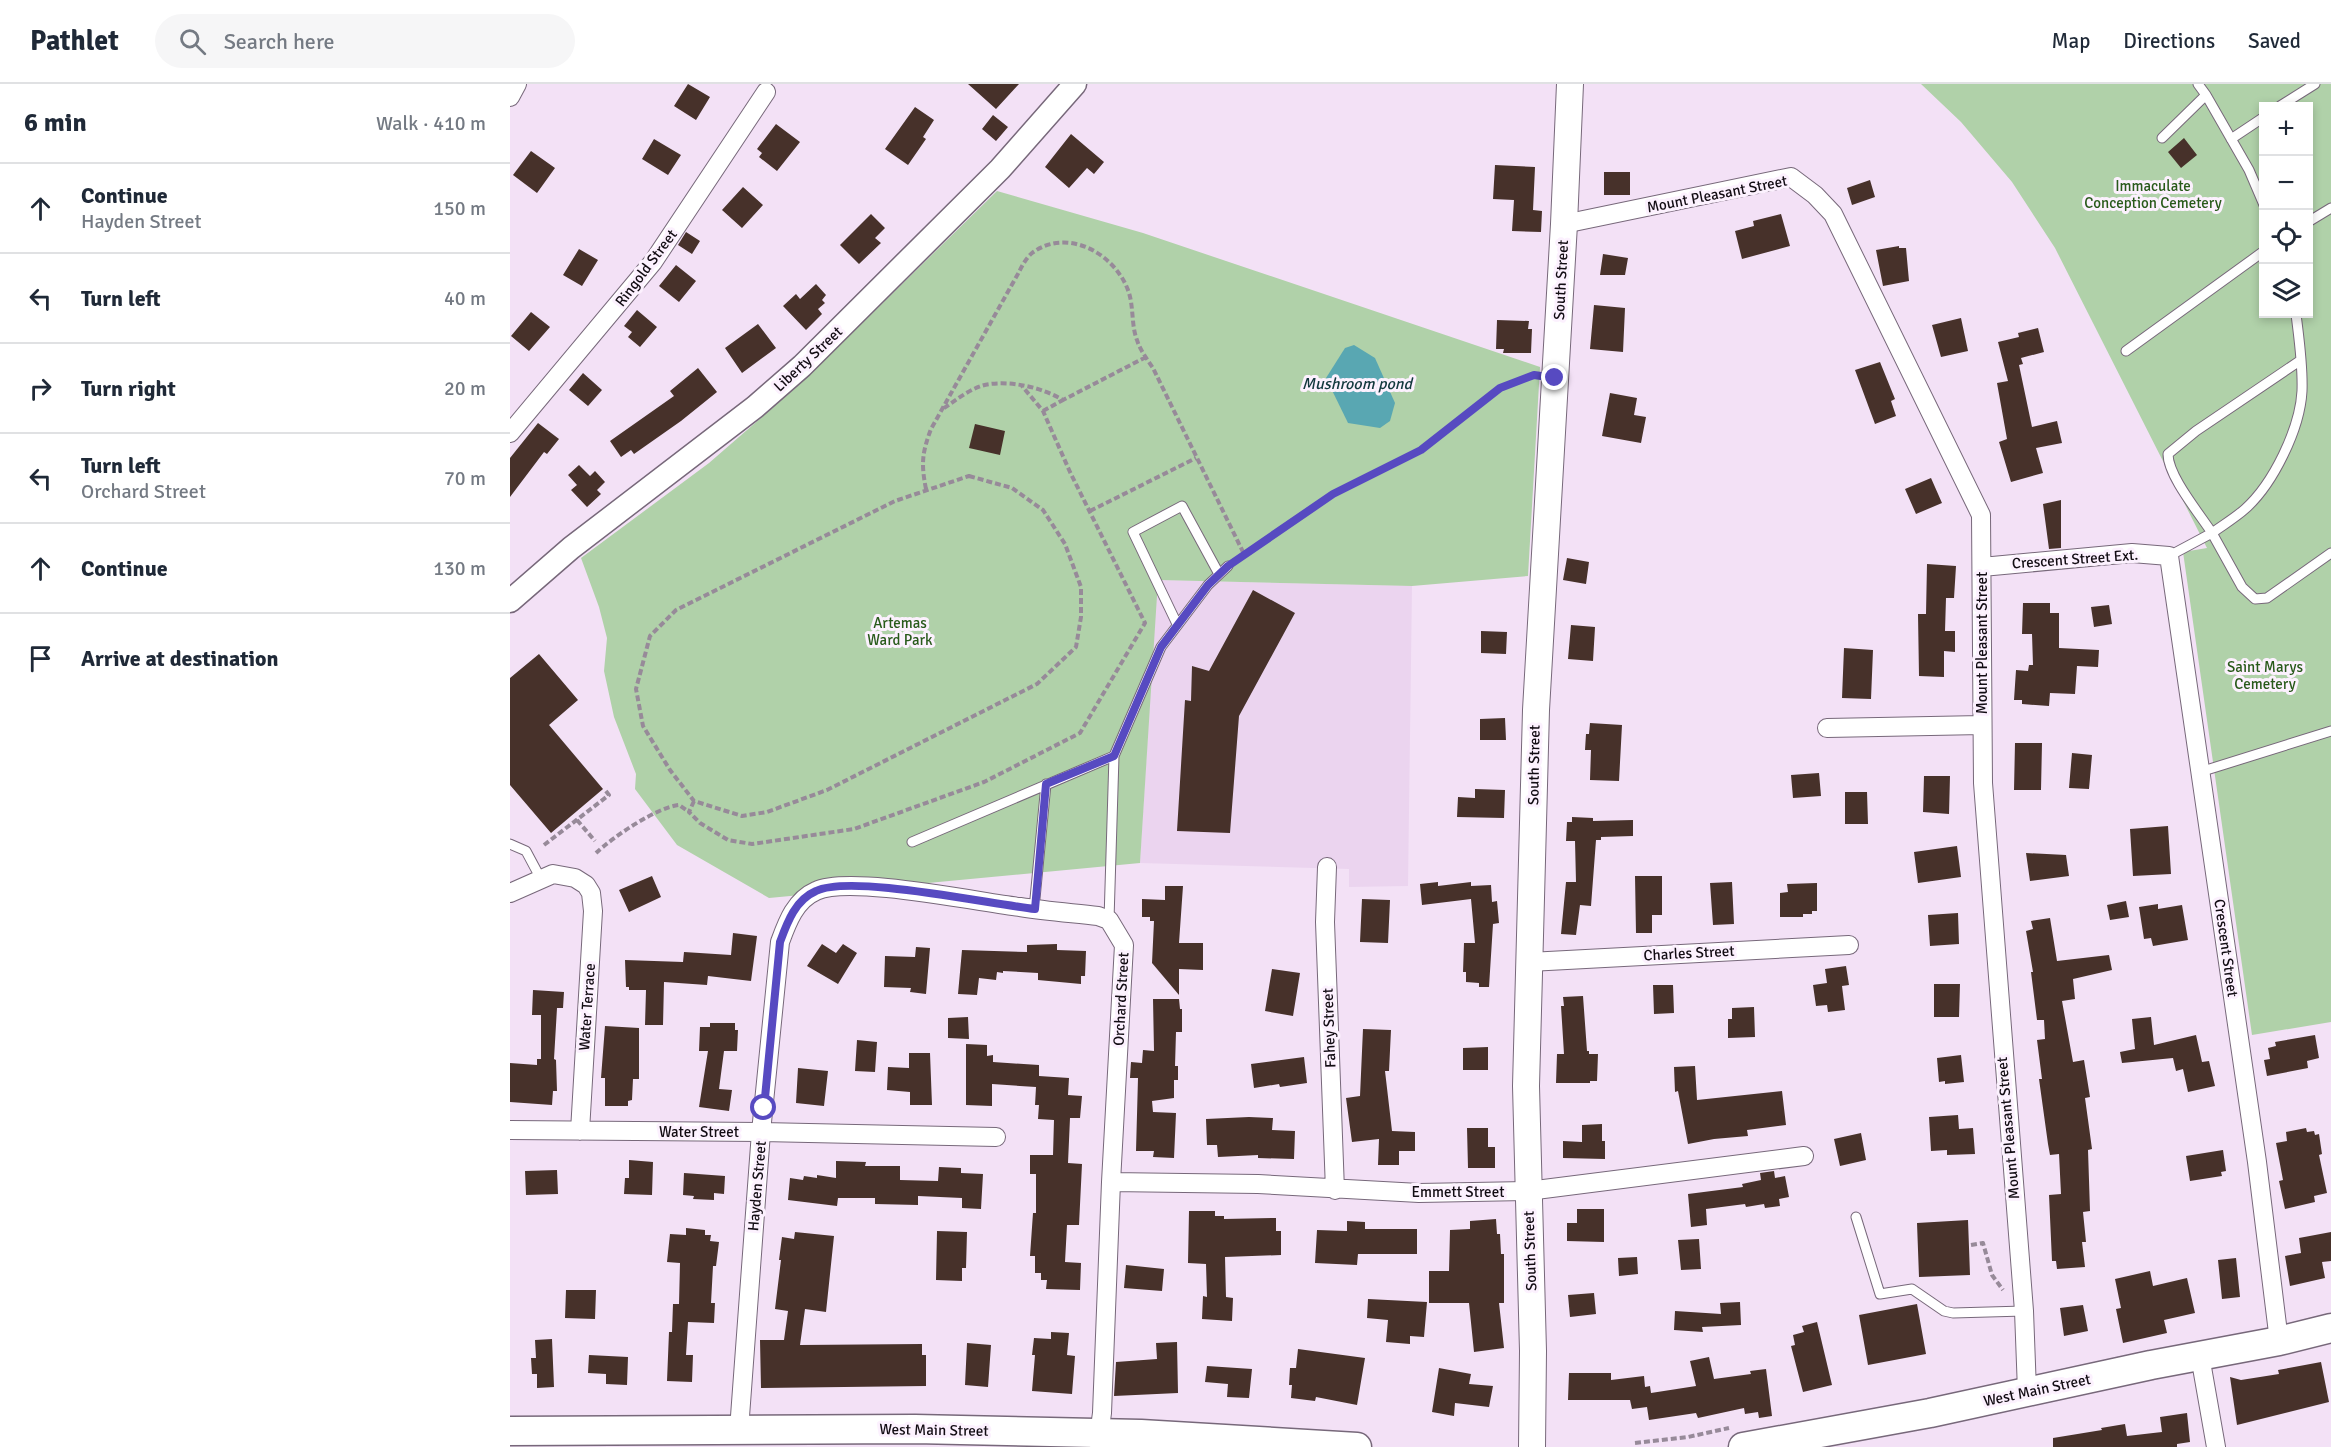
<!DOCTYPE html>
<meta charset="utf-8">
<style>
:root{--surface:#fff;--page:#f6f6f7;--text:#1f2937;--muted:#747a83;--line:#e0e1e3}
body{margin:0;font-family:Signika,sans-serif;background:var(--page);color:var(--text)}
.controls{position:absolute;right:18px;top:18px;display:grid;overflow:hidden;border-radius:0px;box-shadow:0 3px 9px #0003}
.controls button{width:54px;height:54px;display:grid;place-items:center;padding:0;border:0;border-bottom:2px solid var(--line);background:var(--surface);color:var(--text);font:30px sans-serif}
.stop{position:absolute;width:18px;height:18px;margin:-14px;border:4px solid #574ac1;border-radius:50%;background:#fff}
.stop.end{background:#574ac1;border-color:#fff;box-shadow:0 2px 6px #0008}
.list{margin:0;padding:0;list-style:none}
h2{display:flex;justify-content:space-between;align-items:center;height:78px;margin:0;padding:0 24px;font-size:26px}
h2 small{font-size:20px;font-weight:400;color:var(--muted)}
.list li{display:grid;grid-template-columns:39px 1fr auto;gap:18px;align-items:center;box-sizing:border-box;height:90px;padding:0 24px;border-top:2px solid var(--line)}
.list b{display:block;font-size:22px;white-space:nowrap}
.list p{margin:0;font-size:20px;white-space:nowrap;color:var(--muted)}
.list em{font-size:20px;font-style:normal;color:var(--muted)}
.icon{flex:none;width:33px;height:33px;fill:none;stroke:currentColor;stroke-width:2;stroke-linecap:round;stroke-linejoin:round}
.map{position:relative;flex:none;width:1821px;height:1363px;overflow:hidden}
header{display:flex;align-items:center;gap:36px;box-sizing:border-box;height:84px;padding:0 30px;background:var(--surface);border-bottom:2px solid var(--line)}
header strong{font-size:28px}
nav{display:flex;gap:33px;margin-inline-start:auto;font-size:21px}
.search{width:420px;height:54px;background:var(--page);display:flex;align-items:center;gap:15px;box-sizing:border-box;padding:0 21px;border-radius:33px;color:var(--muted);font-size:22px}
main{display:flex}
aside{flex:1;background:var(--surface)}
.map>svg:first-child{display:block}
.built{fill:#ebd4ef}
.green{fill:#b0d1a9;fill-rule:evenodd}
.water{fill:#59a7b2}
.building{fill:#47312a}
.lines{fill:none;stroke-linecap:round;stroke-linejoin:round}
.service-casing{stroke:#77687a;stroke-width:11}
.minor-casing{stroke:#77687a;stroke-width:20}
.tertiary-casing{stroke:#77687a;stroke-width:25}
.secondary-casing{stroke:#77687a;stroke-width:28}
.primary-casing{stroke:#77687a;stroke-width:31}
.path{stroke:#978a99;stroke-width:4;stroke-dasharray:6 3;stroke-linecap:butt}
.service{stroke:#fff;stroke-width:9}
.minor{stroke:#fff;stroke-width:18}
.tertiary{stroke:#fff;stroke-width:22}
.secondary{stroke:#fff;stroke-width:26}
.primary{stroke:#fff;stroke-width:28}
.route{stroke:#574ac1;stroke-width:8}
.labels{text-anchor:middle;stroke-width:6;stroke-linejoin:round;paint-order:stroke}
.park-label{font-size:15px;fill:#285a1a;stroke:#fcf1fe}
.street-label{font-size:15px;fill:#120c13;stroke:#fcf1fe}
.water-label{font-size:16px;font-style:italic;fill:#12383d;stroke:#fcf1fe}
</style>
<header>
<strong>Pathlet</strong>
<div class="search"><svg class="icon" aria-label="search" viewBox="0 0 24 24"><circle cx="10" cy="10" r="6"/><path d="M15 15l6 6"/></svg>Search here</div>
<nav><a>Map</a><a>Directions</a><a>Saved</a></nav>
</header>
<main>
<aside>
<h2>6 min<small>Walk · 410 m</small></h2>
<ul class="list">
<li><svg class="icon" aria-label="ahead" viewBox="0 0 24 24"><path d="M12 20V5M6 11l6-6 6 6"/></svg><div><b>Continue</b><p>Hayden Street</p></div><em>150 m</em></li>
<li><svg class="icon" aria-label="left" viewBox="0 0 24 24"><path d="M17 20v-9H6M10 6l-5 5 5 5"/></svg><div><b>Turn left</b></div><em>40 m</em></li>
<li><svg class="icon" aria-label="right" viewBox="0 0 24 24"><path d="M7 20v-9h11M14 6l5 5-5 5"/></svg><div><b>Turn right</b></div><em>20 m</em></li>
<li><svg class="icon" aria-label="left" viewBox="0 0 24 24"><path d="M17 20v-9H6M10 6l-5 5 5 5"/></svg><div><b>Turn left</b><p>Orchard Street</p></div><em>70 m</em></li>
<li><svg class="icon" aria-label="ahead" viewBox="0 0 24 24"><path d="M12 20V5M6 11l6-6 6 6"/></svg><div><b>Continue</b></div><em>130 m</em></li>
<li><svg class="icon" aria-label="arrive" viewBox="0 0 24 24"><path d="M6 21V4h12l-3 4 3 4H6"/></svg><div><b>Arrive at destination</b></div></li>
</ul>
</aside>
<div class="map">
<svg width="1821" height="1363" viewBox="0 0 1821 1363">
<rect width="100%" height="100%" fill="#f3e1f6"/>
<path class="built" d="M647 496 902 502 898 802 839 803V785L630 779Z"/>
<path class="green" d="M1411 0H1821V938L1742 951 1673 468 1697 464 1545 164 1502 98 1451 38ZM1754 22H1798V230H1754Z
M487 107 633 149 1030 283 1018 492 902 502 648 496 630 779 259 814 167 761 125 705 126 690 104 633 94 587 97 554 89 523 71 474 199 379 291 299Z"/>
<path class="water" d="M844 261 865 274 885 319 880 337 870 344 838 339 816 294 835 264Z"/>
<path class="building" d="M178 0 200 13 186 36 164 22Z
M458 0H509L486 25Z
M405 23 424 36 413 53 416 55 398 81 375 65Z
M483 31 498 43 486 57 472 45Z
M266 40 290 58 267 87 249 73 252 69 247 65Z
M561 50 594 78 584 90 577 84 559 104 535 83Z
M1674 54 1687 71 1671 84 1658 68Z
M144 55 171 71 158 91 132 75Z
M21 67 45 84 27 109 3 91Z
M985 81 1025 83 1023 126 1032 127 1031 148 1002 147 1004 116 983 115Z
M1094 88H1120V111H1094Z
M1360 96 1365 113 1342 121 1337 104Z
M233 103 253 121 232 144 212 126Z
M361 130 375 144 365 154 371 159 349 180 330 161Z
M1271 130 1280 162 1232 175 1225 147 1244 142 1243 137Z
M176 148 190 157 182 170 168 161Z
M1389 162V164H1396L1399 197 1373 202 1366 166Z
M69 165 88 176 72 202 53 191Z
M1093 170 1118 174 1115 191H1090Z
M166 181 186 197 169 218 149 202Z
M306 200 316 211 312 216 315 219 308 225 312 230 296 246 273 222 286 210 290 215Z
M1084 221 1115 224 1113 268 1080 265Z
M127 226 147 243 130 263 118 253 122 248 114 242Z
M21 228 40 243 19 267 1 252Z
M1451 234 1458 267 1431 273 1422 241Z
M987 236 1019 237 1018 245H1022L1021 269H993L994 265H986Z
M248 240 266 264 232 289 215 264Z
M1528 244 1534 268 1511 274 1513 280 1509 281 1522 343 1547 337 1552 359 1526 364 1533 389 1501 398 1489 358 1497 355 1487 299 1498 297 1488 258 1509 253 1508 249Z
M1370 278 1385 315 1381 317 1386 332 1365 340 1345 286Z
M188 284 207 308 171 337 124 370 121 366 111 373 100 357 164 312 160 307Z
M73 289 92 306 78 322 59 306Z
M1100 309 1127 314 1124 331 1136 333 1131 359 1092 352Z
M28 339 49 355 37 370 34 368 0 413V374Z
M465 340 495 347 490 371 459 364Z
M69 381 80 392 85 387 95 398 87 406 91 410 77 423 61 406 67 401 58 391Z
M1421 394 1432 419 1406 430 1395 405Z
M1551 416V464L1539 465 1533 420Z
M1057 474 1079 478 1076 500 1053 496Z
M1417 480 1446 482 1444 514H1436L1435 547H1445V568L1434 567V593L1409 592 1408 530H1416Z
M743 506 785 529 729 632 720 749 667 747 675 616 681 617 682 582 699 587Z
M1513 519H1540V529H1549V564L1589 566 1588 583 1567 582 1565 610 1540 609 1539 622 1512 620V616H1504L1506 586 1518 587 1519 581H1523L1522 550H1512Z
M1599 521 1602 540 1584 543 1581 523Z
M1061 541 1085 543 1083 577 1058 575Z
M971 547 997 548 996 570 971 569Z
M1334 564 1363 566 1361 615 1332 614Z
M29 570 68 616 39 641 93 705 41 749 0 701V594Z
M995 634 996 656H970V635Z
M1080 639 1112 641 1109 697 1080 696 1081 666H1075L1076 650H1079Z
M1505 659H1532L1531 706H1504Z
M1562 669 1582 671 1579 705 1559 704Z
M1309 689 1311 712 1283 714 1281 691Z
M1414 692H1440L1439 730 1413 728Z
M965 705 995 706 994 734 947 733 948 713 965 714Z
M1335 708H1357L1358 740H1335Z
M1062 733 1083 734V737L1123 736V752L1091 753V756H1086L1081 822 1070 821 1066 851 1051 850 1056 798H1066L1065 757H1056L1057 738H1062Z
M1658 742 1661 790 1623 792 1620 745Z
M1447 762 1451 793 1408 799 1404 768Z
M1516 769 1556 771 1559 792 1520 797Z
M142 792 151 813 119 828 109 806Z
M1125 792H1152V831H1142V849H1126Z
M928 798V802L961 798V802L981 801 982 818 987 817 989 839 983 840 979 903H969V899L956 898V888H953L954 859H965L961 815 912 821 910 800Z
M1222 798 1224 840 1203 841 1200 799Z
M1307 799V827H1302V830H1293V833H1270V809L1278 808 1277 800Z
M655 802H673L669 859H693V886L669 885V911L642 879 644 837H640V833H632V815L655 816Z
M852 815 880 816 878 859 850 858Z
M1616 817 1619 833 1600 836 1597 821Z
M1648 820V825L1672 821 1678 856 1643 862 1641 854 1634 855 1629 823Z
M1448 829 1449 860 1420 862 1418 831Z
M1540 834 1547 877 1599 871 1602 886 1563 895 1565 915 1552 917 1563 978 1574 976 1580 1013 1575 1014 1582 1065 1578 1066 1580 1127 1573 1128 1576 1158H1572L1575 1183 1547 1185 1546 1177H1542L1539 1111 1551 1110 1549 1070 1540 1071 1538 1060 1529 995H1532L1527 956 1535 955 1534 936H1527L1521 888H1523L1516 847 1523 845 1521 837Z
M223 849 247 852 241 897 198 892 197 901 154 898 153 941H135L136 906H119V903H116L115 876 173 878 174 868 221 871Z
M312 860 326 869 333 860 347 869 328 900 297 882Z
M547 860V866L576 867 575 892H571V900L528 896V889L493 887V889L487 888 486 896 469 894 467 911 448 910 452 866 517 868V861Z
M406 863 420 864 416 910 400 908 401 904 374 903 375 872 405 873Z
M1336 882 1339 901 1332 902 1335 926 1318 928 1317 921 1306 922 1303 901 1317 899 1315 885Z
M762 885 790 889 783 932 755 927Z
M1424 900H1450L1449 933H1424Z
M1143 901H1163L1164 929 1144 930Z
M23 906 54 908 53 924H47L44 975 46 976 47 1007H43L42 1021 0 1018V979L27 981V975H31V931H22Z
M1073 912 1077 967H1079V970H1088L1087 997H1080V999H1046L1047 970H1054L1051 922H1054L1053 913Z
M643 915H669L670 925H672V948H666L665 982H668V996H664V1014L642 1017 643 1028 666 1029 664 1074 643 1073 644 1067H626L628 994H620L621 978 632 979 633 966 644 967Z
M1244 923 1245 953 1218 954V935H1222V924Z
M458 933 459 955 438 954V934Z
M1641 933 1644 961 1686 951 1692 978 1699 977 1705 1002 1678 1008 1673 985 1666 987 1663 974 1612 979 1610 968 1625 965 1622 935Z
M200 939H225V946H228L227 967H214L209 1005 222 1006 219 1027 189 1023 198 967H189L190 943H200Z
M95 942 129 944V995H123L122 1016 118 1017V1022H95V994H91Z
M853 945 881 946 879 987H875L882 1047 905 1048V1067H889V1081H868L869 1055 842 1058 836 1014 850 1012Z
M1805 951 1809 974 1797 977 1798 984 1757 992 1754 976 1760 975 1758 964 1766 962 1765 958Z
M347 956 367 958 365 988 345 987Z
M456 960 477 961V972L483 971V978L529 981V992L559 994 558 1011 572 1012 570 1034H560L558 1079 572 1080 569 1141H557L555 1178 571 1179 570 1206 536 1205 537 1196H531V1189H525V1172H520L523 1129H526V1090H520V1071H543L544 1036 528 1035 529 1021H525L526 1003 482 1000V1022L456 1021Z
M978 963V986H953V964Z
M399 969H420L422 1021H400V1008L377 1006 378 983 399 984Z
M1451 971 1454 998 1435 1000V997L1429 998 1427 974Z
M794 973 797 999 770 1003 769 1000 744 1004 741 980Z
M1185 982 1187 1016 1272 1007 1276 1041 1237 1046 1238 1052 1204 1055 1178 1060 1168 1007 1165 1008 1164 983Z
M288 984 318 987 314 1022 286 1019Z
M1448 1031 1449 1045 1463 1044 1465 1070 1437 1071V1066L1421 1067 1419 1033Z
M739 1033 763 1034 762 1046 785 1047 784 1075 748 1074V1071L708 1073 707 1061H697L696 1035Z
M1092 1040V1057H1095V1075L1053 1074V1057L1072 1058V1041Z
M957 1044H978V1063H985V1084H958Z
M1796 1044 1797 1048 1804 1047 1805 1051 1809 1050 1812 1070 1809 1071 1817 1109 1804 1112 1805 1118 1775 1125 1769 1097 1773 1096 1766 1059 1777 1057 1776 1048Z
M1351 1049 1356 1076 1330 1082 1324 1055Z
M1713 1066 1716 1087 1711 1088 1712 1092 1680 1097 1676 1072Z
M119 1076 143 1078 142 1111 114 1110 115 1094H119Z
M326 1077 356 1078 355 1082H390V1096L428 1097 429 1083 451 1084V1089L473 1090 471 1125 452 1124V1114L408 1112V1121L365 1120V1114H328L327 1122 278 1116 280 1094 293 1096 294 1092 307 1094V1091L326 1094Z
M47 1086 48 1110 16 1111 15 1087Z
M1264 1087 1265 1094 1275 1092 1279 1113 1269 1115 1270 1122 1255 1124 1254 1120 1236 1123 1235 1120 1196 1125 1197 1141 1181 1143 1178 1110 1233 1103 1232 1100 1251 1096 1250 1089Z
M174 1089 215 1092 214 1110 204 1109V1116L183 1115 184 1112 173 1111Z
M1067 1125H1094V1158L1057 1157V1139H1067Z
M679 1127H705V1132H714V1135L766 1134V1147H771V1171L715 1173 716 1213 723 1214 722 1237 692 1235 693 1212 697 1213 696 1180 678 1179Z
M986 1135 987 1150H990L991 1170H994V1219H989L994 1264 964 1268 959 1219H919V1187H939L940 1146 960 1145V1137Z
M1458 1136 1460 1191 1409 1193 1407 1139Z
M837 1137 855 1138V1145H907V1170H848L847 1181 805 1179 807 1146 837 1147Z
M176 1144 195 1146V1151H201L200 1157 209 1158 206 1182H203L201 1219H205L204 1239 178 1238 176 1271H183L182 1298 157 1297 159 1248H162L163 1220H169L170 1179 157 1178 160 1150 176 1151Z
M427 1147 457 1148 456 1184H452V1197L426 1196Z
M285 1148 324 1152 316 1228 295 1225 290 1261 412 1260V1271H416V1302L251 1304 250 1256H274L278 1227 265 1225 271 1176H269L272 1153 284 1155Z
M1821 1148V1177L1812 1178 1815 1194 1780 1202 1775 1172 1791 1169 1789 1154Z
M1189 1155 1191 1185 1171 1186 1168 1156Z
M1127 1173 1128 1190 1109 1192 1108 1174Z
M1726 1174 1730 1213 1712 1215 1708 1176Z
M616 1181 654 1185 652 1207 614 1204Z
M1640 1187 1643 1202 1677 1194 1685 1229 1654 1236 1657 1249 1613 1259 1606 1225 1611 1224 1605 1195Z
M56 1206H86L85 1235 55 1234Z
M1084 1209 1086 1230 1060 1233 1058 1211Z
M858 1215 917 1218 914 1253 900 1252V1260L876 1258 878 1236 857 1234Z
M1230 1218 1231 1241 1192 1243 1193 1248 1164 1246 1165 1227 1211 1230 1210 1219Z
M1407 1220 1416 1270 1358 1281 1349 1231Z
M1573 1221 1578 1247 1554 1252 1550 1224Z
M1307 1238 1322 1301 1293 1308 1281 1262 1285 1261 1283 1251 1294 1248 1292 1242Z
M541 1248 559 1249 557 1271 565 1272 562 1310 522 1307 525 1271H522L524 1254 541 1255Z
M42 1255 44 1303 27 1304V1290H22L21 1274H26L25 1256Z
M667 1258 668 1309 604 1312 606 1278 647 1275 646 1259Z
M457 1259 481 1261 478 1303 455 1301Z
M788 1265 855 1274 847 1321 806 1313 805 1317 781 1314 782 1301H779L780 1284H786Z
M79 1271 118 1273 117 1301 96 1300V1290L78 1289Z
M1199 1273 1204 1295 1241 1290 1240 1287 1256 1285 1262 1332 1249 1334 1248 1328 1235 1330 1234 1324 1188 1334 1186 1329 1139 1336 1137 1323 1122 1325 1120 1316H1058L1059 1289H1101V1296L1134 1292 1135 1303 1140 1302 1141 1309 1186 1302 1180 1277Z
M1811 1278 1819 1318 1727 1341 1720 1293 1731 1296 1769 1290 1768 1286Z
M697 1282 742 1285 739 1314 717 1313 718 1300 695 1298Z
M929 1284 961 1290 959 1300 983 1302 979 1323 945 1319 944 1332 922 1328Z
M1677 1329 1680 1358 1667 1360V1363H1543V1354L1592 1346 1591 1344 1615 1340 1617 1352 1652 1348 1650 1333Z"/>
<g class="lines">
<g class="service-casing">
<path id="service" d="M1696 11 1739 86 1754 121
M1770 22 1805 0
M1652 54 1696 11 1688 0
M1721 55 1754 33
M1798 138 1821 124
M1786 230C1789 255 1793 281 1792 307 1790 345 1763 400 1735 425 1725 434 1713 441 1702 449L1732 503 1745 515 1757 514 1821 469
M1616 267 1754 167
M1659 472 1702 449C1689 429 1658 392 1658 370L1686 347 1791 276
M667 540 623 448 672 422 709 490
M1690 688 1821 647
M402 758 604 672
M0 760 16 767 31 795
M524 825 536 700
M599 836 604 672 651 563 698 501 718 482
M1346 1133 1370 1210 1402 1205 1434 1227 1443 1229 1514 1227"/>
</g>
<g class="minor-casing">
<path id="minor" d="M0 13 7 0
M1054 140 1281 93 1305 111 1323 130 1471 431 1473 699 1514 1227 1517 1307
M0 349 143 178 256 8
M1472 483 1622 469 1659 472 1747 1078 1769 1257
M1317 644 1472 641
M817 783 815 838 825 1106
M0 809 43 790 65 794 76 801 81 809 83 827 70 1047
M1019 878 1339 861
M0 1046 251 1048 486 1053
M601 1098 748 1100 909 1109 1018 1107 1294 1072
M1690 1272 1706 1363
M229 1346 251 1048 270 858C277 839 285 816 306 807 339 791 468 818 510 823 536 827 562 829 588 832L599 836 614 861 601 1098 592 1329 588 1358"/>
</g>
<g class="tertiary-casing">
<path id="tertiary" d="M0 517 61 464 245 323 292 282 490 85 565 0"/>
</g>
<g class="secondary-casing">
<path id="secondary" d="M1022 1363 1023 1267 1016 1002 1026 626 1054 140 1060 0"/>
</g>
<g class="primary-casing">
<path id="primary" d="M0 1347 405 1345 631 1350 847 1363
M1233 1363 1420 1329 1641 1281 1769 1257 1821 1244"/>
</g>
<path class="path" d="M434 324C448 315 463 302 480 300 504 297 533 304 553 316L636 273
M533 327 553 316
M459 392 502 404 533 426 555 460 571 503V533L566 563 527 600 317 706 257 728 232 732 184 717 160 686 133 642 126 605 140 552 166 526 385 417Z
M416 405C411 380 412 369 421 345L509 188C512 182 516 174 522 169 557 143 604 169 618 206 624 222 621 241 627 256 630 266 637 275 643 284L734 470
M580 427 686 374
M733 471 756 457 823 410 911 366 990 304 1023 291
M184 717 179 728 190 739 218 756 242 760 344 745 474 698 570 649 635 539 560 388 533 327 512 302
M67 736 85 757
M34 761 99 711 95 706
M86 769C103 753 147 723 169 721L179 728
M1461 1161 1473 1159 1482 1191 1493 1206
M1125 1359 1178 1353 1219 1344"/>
<use href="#service" class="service"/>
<use href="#minor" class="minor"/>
<use href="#tertiary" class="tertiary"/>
<use href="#secondary" class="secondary"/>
<use href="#primary" class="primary"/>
</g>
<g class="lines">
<path class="route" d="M254 1024 270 858C277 839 285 816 306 807 341 790 479 820 525 825L536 700 604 672 651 563 698 501 718 482 823 410 911 366 990 304 1024 291 1045 294"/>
</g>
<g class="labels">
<g class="park-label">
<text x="1643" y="107">Immaculate<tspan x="1643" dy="17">Conception Cemetery</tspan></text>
<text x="390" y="544">Artemas<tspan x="390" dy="17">Ward Park</tspan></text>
<text x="1755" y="588">Saint Marys<tspan x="1755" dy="17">Cemetery</tspan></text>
</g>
<g class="street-label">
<text transform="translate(1207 110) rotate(-11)" y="5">Mount Pleasant Street</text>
<text transform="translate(136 184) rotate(-53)" y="5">Ringold Street</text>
<text transform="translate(1051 196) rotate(-87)" y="5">South Street</text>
<text transform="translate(298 275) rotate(-43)" y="5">Liberty Street</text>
<text transform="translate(1565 475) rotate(-4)" y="5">Crescent Street Ext.</text>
<text transform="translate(1472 559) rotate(-90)" y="5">Mount Pleasant Street</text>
<text transform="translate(1024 681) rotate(-89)" y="5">South Street</text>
<text transform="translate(1716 864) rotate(82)" y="5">Crescent Street</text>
<text transform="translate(1179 869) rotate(-3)" y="5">Charles Street</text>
<text transform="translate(611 915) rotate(-87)" y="5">Orchard Street</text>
<text transform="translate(77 923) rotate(-86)" y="5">Water Terrace</text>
<text transform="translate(819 944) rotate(-92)" y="5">Fahey Street</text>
<text transform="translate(1498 1044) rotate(-95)" y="5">Mount Pleasant Street</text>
<text x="189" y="1053">Water Street</text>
<text transform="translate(247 1102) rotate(-85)" y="5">Hayden Street</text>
<text x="948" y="1113">Emmett Street</text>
<text transform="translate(1020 1167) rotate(-92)" y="5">South Street</text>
<text transform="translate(1527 1306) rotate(-12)" y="5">West Main Street</text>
<text transform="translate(424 1346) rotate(1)" y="5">West Main Street</text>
</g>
<g class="water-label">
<text x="847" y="305">Mushroom pond</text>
</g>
</g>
</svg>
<div class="controls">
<button>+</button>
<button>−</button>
<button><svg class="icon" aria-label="locate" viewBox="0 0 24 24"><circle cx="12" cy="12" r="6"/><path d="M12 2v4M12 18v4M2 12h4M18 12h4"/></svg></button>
<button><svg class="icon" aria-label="layers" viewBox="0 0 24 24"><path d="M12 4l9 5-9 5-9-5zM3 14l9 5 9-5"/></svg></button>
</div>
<div class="stop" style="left:254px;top:1024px"></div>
<div class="stop end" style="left:1045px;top:294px"></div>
</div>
</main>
